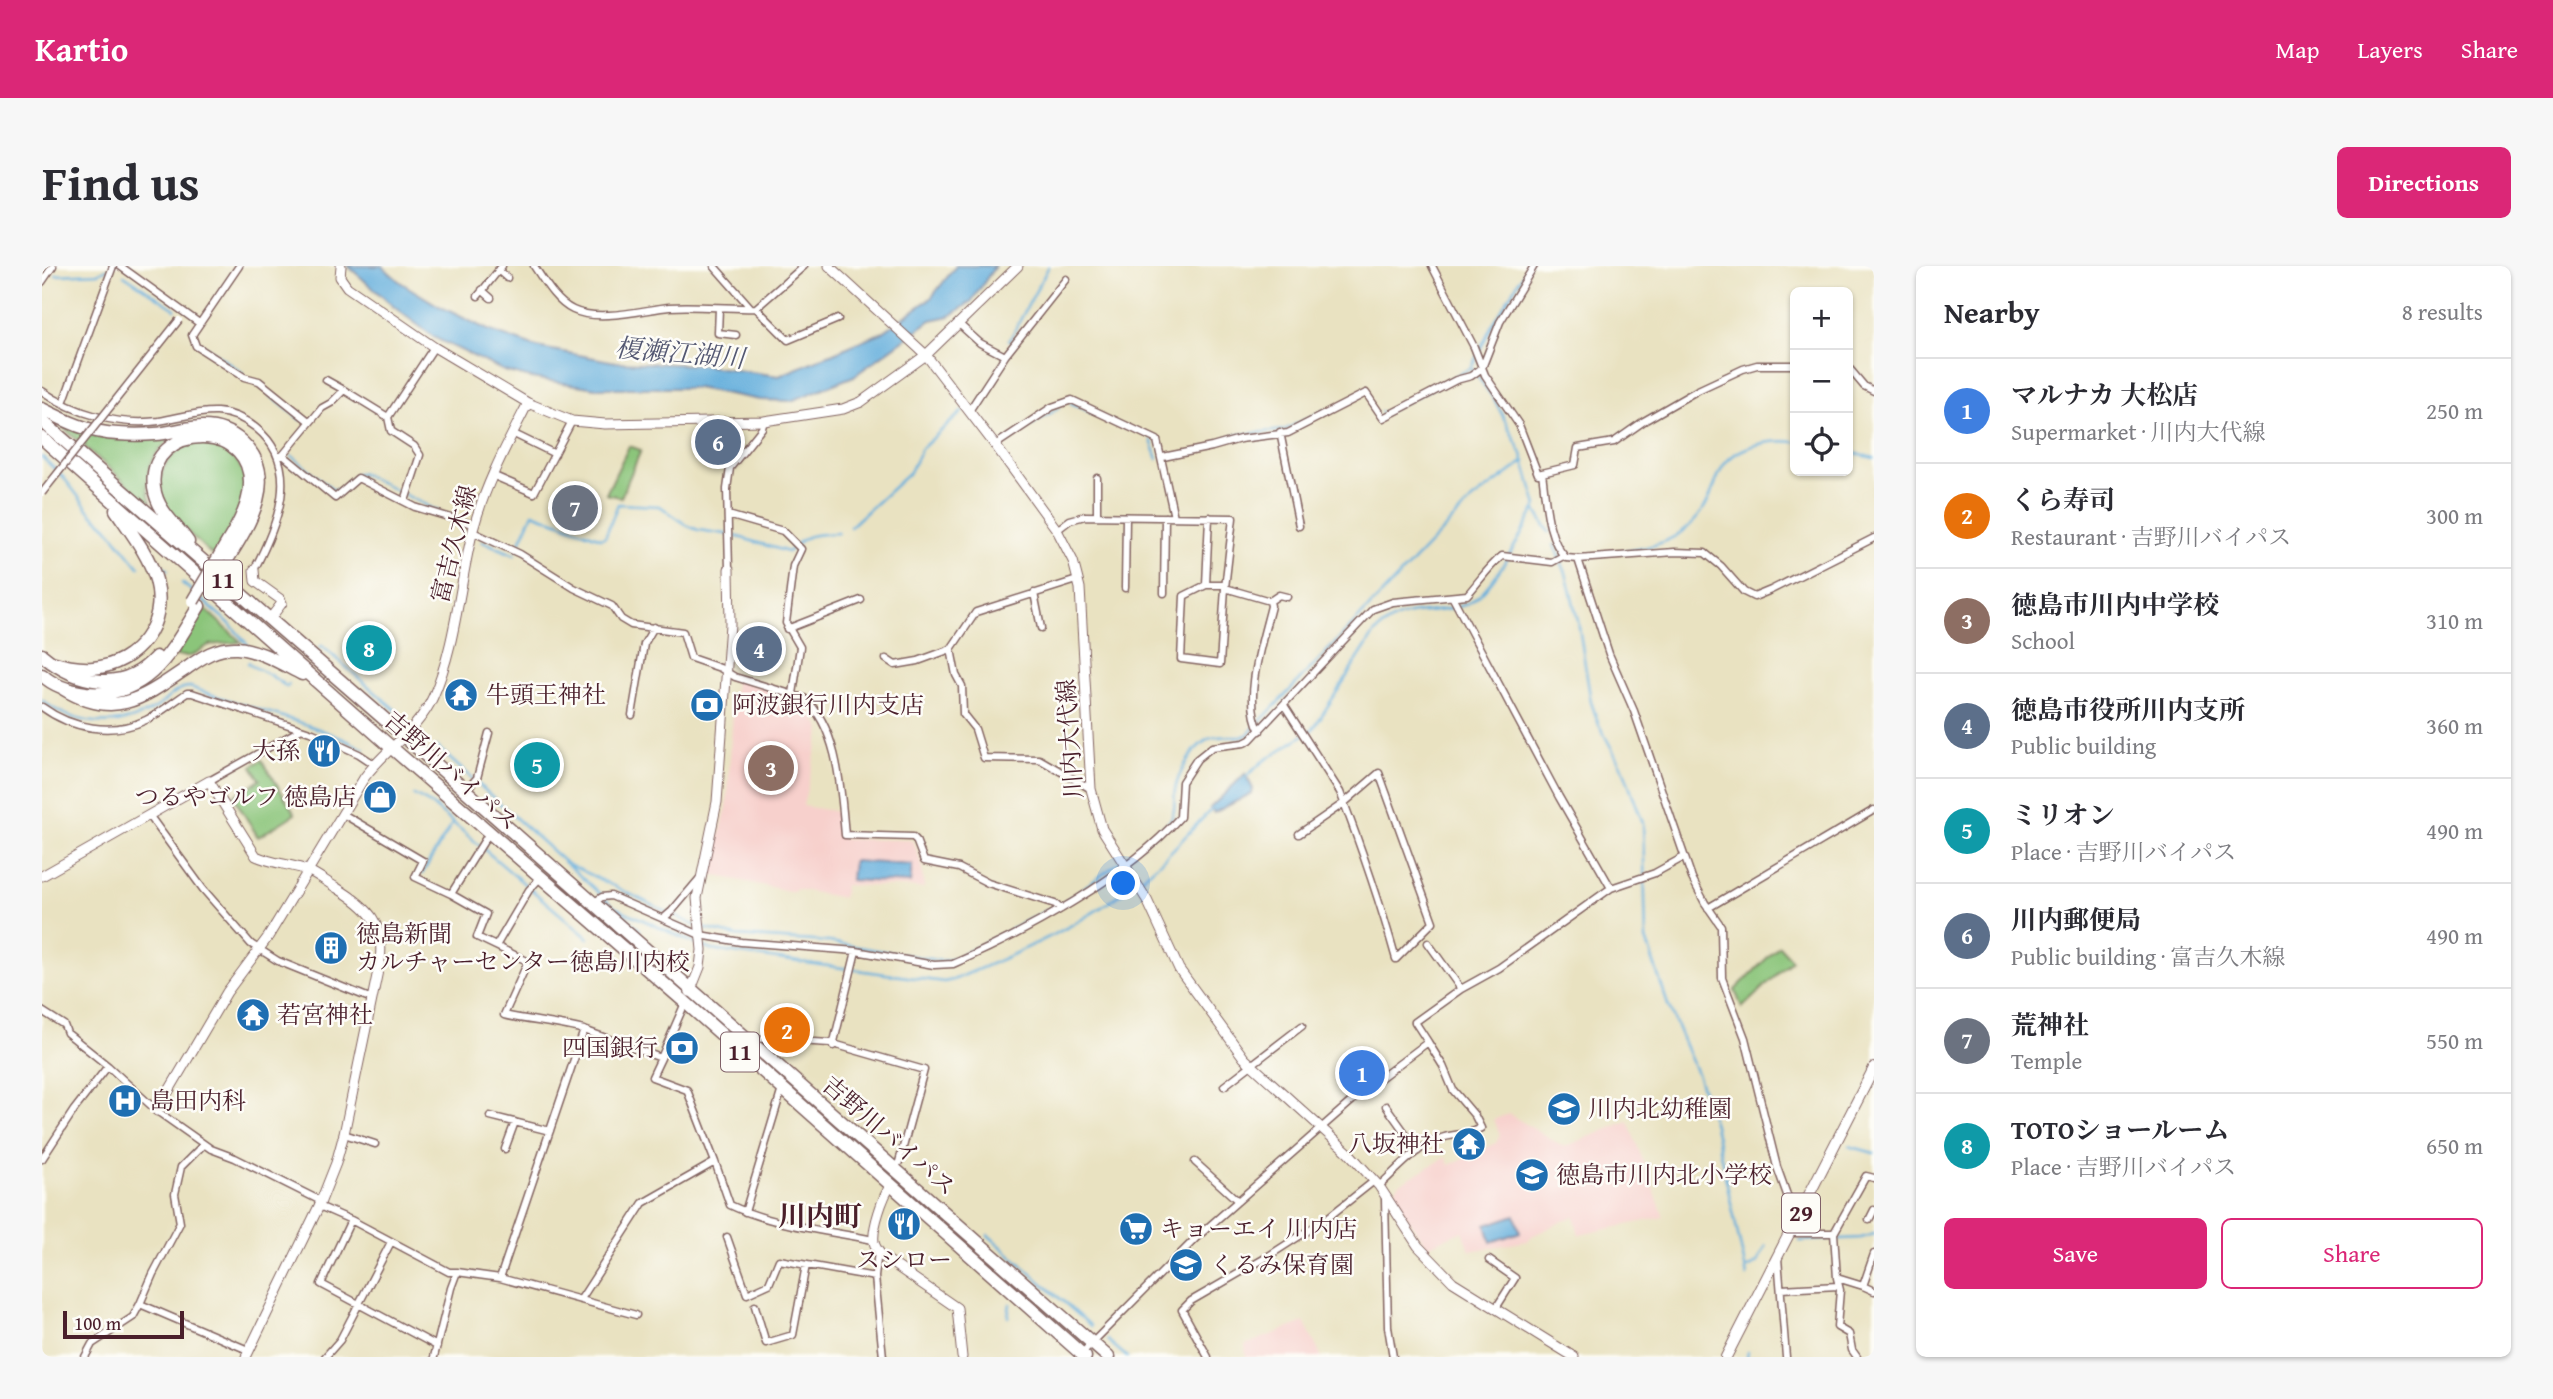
<!DOCTYPE html>
<meta charset="utf-8">
<style>
:root{--surface:#fff;--page:#f7f7f7;--text:#2b2b33;--muted:#7c7c81;--line:#e1e1e2;--accent:#db2777}
body{margin:0;font-family:"Gentium Book Plus","Noto Serif JP",serif;background:var(--page);color:var(--text)}
.controls{position:absolute;right:21px;top:21px;display:grid;overflow:hidden;border-radius:10px;box-shadow:0 2px 5px #0004}
.controls button{width:63px;height:63px;display:grid;place-items:center;padding:0;border:0;border-bottom:2px solid var(--line);background:var(--surface);color:var(--text);font:35px sans-serif}
.scale{position:absolute;left:21px;bottom:18px;width:121px;box-sizing:border-box;padding-left:7px;border:4px solid #4a1f2b;border-top:0;font-size:19px;line-height:24px;white-space:nowrap;color:#4a1f2b;-webkit-text-stroke:5px #fdfcf7;paint-order:stroke}
.you{position:absolute;left:1082px;top:618px;width:24px;height:24px;margin:-18px;border:5px solid #fff;border-radius:50%;background:#1a73e8;box-shadow:0 0 0 10px #1a73e833}
.badge{display:grid;place-items:center;width:46px;height:46px;border-radius:50%;background:var(--accent);color:#fff;font-size:23px;font-weight:700}
.pin{position:absolute;translate:-50% -50%;border:4px solid #fff;box-shadow:0 2px 7px #0006}
.list{margin:0;padding:0;list-style:none}
h2{display:flex;justify-content:space-between;align-items:center;height:91px;margin:0;padding:0 28px;font-size:30px}
h2 small{font-size:23px;font-weight:400;color:var(--muted)}
.list li{display:grid;grid-template-columns:46px 1fr auto;gap:21px;align-items:center;box-sizing:border-box;height:105px;padding:0 28px;border-top:2px solid var(--line)}
.list b{display:block;font-size:26px;white-space:nowrap}
.list p{margin:0;font-size:23px;white-space:nowrap;color:var(--muted)}
.list em{font-size:23px;font-style:normal;color:var(--muted)}
.actions{display:flex;gap:14px;padding:21px 28px}
.actions a{flex:1;padding:16px 0;border:2px solid var(--accent);border-radius:10px;text-align:center;font-size:24px;color:var(--accent)}
.actions .main{background:var(--accent);color:#fff}
.icon{flex:none;width:38px;height:38px;fill:none;stroke:currentColor;stroke-width:2;stroke-linecap:round;stroke-linejoin:round}
.map{position:relative;flex:none;width:1832px;height:1091px;overflow:hidden;border-radius:10px}
header{display:flex;align-items:center;gap:42px;box-sizing:border-box;height:98px;padding:0 35px;background:var(--accent);color:#fff}
header strong{font-size:33px}
nav{display:flex;gap:38px;margin-inline-start:auto;font-size:24px}
.intro{display:flex;align-items:center;justify-content:space-between;box-sizing:border-box;height:168px;padding:0 42px}
h1{margin:0;font-size:49px}
.button{padding:18px 32px;border-radius:10px;background:var(--accent);color:#fff;font-size:24px;font-weight:700}
main{display:flex;gap:42px;padding:0 42px}
aside{flex:1;background:var(--surface);border-radius:10px;box-shadow:0 2px 5px #0004}
.map>svg:first-child{display:block}
.built{fill:#f7d0cc}
.green{fill:#8bc57a;stroke:#6a7252;stroke-width:2}
.water{fill:#64aedc;stroke:#576684;stroke-width:2}
.lines{fill:none;stroke-linecap:round;stroke-linejoin:round}
.stream{stroke:#64aedc;stroke-width:2.5}
.street-casing{stroke:#826360;stroke-width:9}
.secondary-casing{stroke:#826360;stroke-width:11}
.primary-casing{stroke:#826360;stroke-width:12}
.highway-casing{stroke:#826360;stroke-width:15}
.street{stroke:#fff;stroke-width:6}
.secondary{stroke:#fff;stroke-width:9}
.primary{stroke:#fff;stroke-width:10}
.highway{stroke:#fff;stroke-width:12}
.street-bridge-casing{stroke:#826360;stroke-width:9;stroke-linecap:butt}
.highway-bridge-casing{stroke:#826360;stroke-width:15;stroke-linecap:butt}
.street-bridge{stroke:#fff;stroke-width:6}
.highway-bridge{stroke:#fff;stroke-width:12}
.labels{text-anchor:middle;stroke-width:5;stroke-linejoin:round;paint-order:stroke}
.shield{fill:#fdfcf7;stroke:#806168;stroke-width:2}
.shield-label{font-size:23px;font-weight:bold;fill:#4a1f2b}
.street-label{font-size:24px;fill:#4a1f2b;stroke:#fdfcf7}
.poi-label{font-size:24px;fill:#4a1f2b;stroke:#fdfcf7;text-anchor:start}
.water-label{font-size:26px;font-style:italic;fill:#545872;stroke:#fdfcf7}
.quarter-label{font-size:28px;font-weight:bold;fill:#4a1f2b;stroke:#fdfcf7}
</style>
<header>
<strong>Kartio</strong>
<nav><a>Map</a><a>Layers</a><a>Share</a></nav>
</header>
<div class="intro"><h1>Find us</h1><a class="button">Directions</a></div>
<main>
<div class="map">
<svg width="1832" height="1091" viewBox="0 0 1832 1091">
<rect width="100%" height="100%" fill="#fdfcf7"/>
<filter id="ink" filterUnits="userSpaceOnUse"><feTurbulence type="fractalNoise" baseFrequency=".0143" numOctaves="2"/><feDisplacementMap in="SourceGraphic" scale="14" xChannelSelector="R" yChannelSelector="G"/><feConvolveMatrix kernelMatrix="1 2 1 2 8 2 1 2 1" color-interpolation-filters="sRGB"/></filter>
<filter id="wash" filterUnits="userSpaceOnUse"><feTurbulence type="fractalNoise" baseFrequency=".00686" numOctaves="4" result="noise"/><feDisplacementMap in="SourceGraphic" scale="28" xChannelSelector="R" yChannelSelector="G"/><feGaussianBlur stdDeviation="1.57" result="paint"/><feColorMatrix in="noise" values="0 0 0 0 0 0 0 0 0 0 0 0 0 0 0 0 0 1.4 0 .05"/><feComposite in="paint" operator="in"/></filter>
<g filter="url(#wash)">
<rect width="100%" height="100%" fill="#e9e2c1"/>
<path class="built" d="M693 413 757 432 764 437 779 463 761 540 797 546 800 573 868 574 872 577 879 596 882 622 803 619 801 632 754 623 752 626 667 608 685 541Z
M1467 848 1522 881 1586 855 1622 951 1537 969 1532 950 1490 970 1486 975 1428 985 1421 965 1385 980 1350 928 1357 918 1404 891 1407 899 1454 877 1458 869 1452 853Z
M1262 1056 1280 1091H1204L1203 1079Z"/>
<path class="green" d="M19 160C54 173 89 177 126 171L128 174C108 189 100 212 109 235L107 237Z
M154 176C168 177 178 178 189 189 221 217 188 263 171 290 148 267 109 241 121 204 127 189 139 181 154 176Z
M587 180 599 184 579 231 564 228Z
M163 343 199 376 167 379 149 390H133Z
M220 494 253 548 216 571 191 530 218 514 210 500Z
M1737 680 1750 694 1700 742 1693 724Z"/>
<path class="water" d="M306 0H340L358 16 397 40 446 64 494 81 574 96 659 99 737 110 841 66 889 32 914 0H953L929 36 908 50 889 54 812 110 749 135 718 134 654 122H554L489 112 462 105 393 72 352 41Z
M1203 508 1211 523 1210 527 1172 547 1168 542Z
M811 595 870 599 868 617 809 614Z
M1473 949 1478 966 1449 976 1444 959Z"/>
<g class="lines">
<path class="stream" d="M14 9 57 7 65 3
M82 9 133 43
M155 75 201 107
M967 75 1007 0
M228 129 259 154
M1029 137 1083 162
M1339 146 1340 148 1429 102
M950 166 953 169
M978 166 1017 142
M1109 174 1116 193
M1174 176 1194 169 1242 164 1283 144
M1806 186 1832 192
M250 190 291 224H298L316 207 321 208 396 245
M0 191 22 212 50 248 65 261 97 301
M1494 245 1507 266
M808 261 868 206 879 183 921 145
M440 275 473 289
M1512 279 1524 307 1536 355 1549 436 1557 459 1582 505 1601 557 1604 673 1626 739 1656 810 1672 859 1705 1010
M475 283 491 247 559 272 563 271 576 238 618 240 646 260 656 264 690 269 746 286C765 266 770 269 796 267
M1579 285C1609 283 1637 274 1656 251 1668 237 1672 218 1680 202 1693 179 1730 173 1753 176
M113 294 126 304
M140 317 151 326
M159 333 188 358 206 379
M278 382 280 380 357 447
M207 396 206 398 228 409 245 421 247 418
M0 434C31 460 77 464 112 443 124 436 133 421 148 421 206 443 267 454 322 483
M394 480 598 664
M1204 511 1220 496 1271 463 1332 368C1363 337 1387 352 1422 339 1450 329 1480 265 1495 240L1480 188 1452 133 1429 102 1449 61 1486 0
M372 529 390 539 546 672
M522 596 654 660
M380 608 411 556
M575 642 656 679
M661 662 695 670 787 676 900 695 912 693 1023 635 1085 591 1127 556C1135 545 1131 536 1133 524 1136 508 1151 480 1167 473 1179 468 1193 473 1205 469L1430 234 1483 195
M662 681 670 684 902 716 911 714C979 686 1050 655 1107 606 1130 587 1149 563 1171 542
M1807 880 1832 887
M946 969 1049 1060
M1758 975 1819 972 1832 968
M1704 1003 1715 997 1724 980
M966 1051 968 1038
M1065 1074 1085 1091
M1705 1091 1706 1086"/>
</g>
</g>
<g filter="url(#ink)">
<g class="lines">
<g class="street-casing">
<path id="street" d="M78 0 157 57
M197 0 150 69 154 80 202 111 217 115 268 156
M492 0C502 15 514 36 531 44 556 56 600 44 627 41 656 39 685 43 714 42L762 0
M672 0 709 42
M1390 0 1432 81 1443 109 1477 159 1496 208 1500 207C1504 233 1504 272 1524 292L1536 293 1567 388 1592 445 1650 612 1663 637 1679 660 1680 712 1703 772 1735 901 1749 940 1760 946
M456 4 465 12
M0 16 11 0
M440 24 449 32
M436 30 460 0
M677 42 676 67 694 69
M714 42 746 74 796 53
M917 58 938 77 963 90
M1806 101 1822 120 1832 125
M284 114 302 124
M0 125C33 148 77 160 117 155 136 152 156 145 175 146 190 147 203 153 214 162 261 200 235 260 212 304
M21 137 71 0
M927 145 963 90 1024 13
M1238 166 1257 260
M470 167 513 188
M953 179 1010 141 1030 134 1115 174 1132 251
M241 189 280 142 289 137 302 124 346 151
M237 191 241 189 293 232 316 212 373 241 433 259
M1121 191 1170 181 1198 173 1246 167 1324 127 1341 152 1414 114 1429 110 1440 102 1458 56 1492 0
M1500 207 1533 199 1536 182 1572 176 1602 155 1656 124 1701 103 1715 99H1753
M450 209 492 227 530 155
M1055 212V250
M363 235 378 189 372 180 349 165 346 151 392 81
M686 249 741 265 759 283 751 300 744 357 758 381 751 428
M1167 251 1164 319 1142 330 1139 393 1178 398 1183 322
M1015 264 1028 254 1043 250 1191 252 1183 322 1228 335 1229 340C1221 373 1200 434 1218 465
M431 266 478 288 532 322 570 340 579 353 589 359 641 366 649 392 678 402 693 411 762 432C797 462 799 527 803 569L871 571 874 574 882 595 917 602 946 617 1013 638 1019 643
M1536 293 1633 286 1663 287 1679 300 1702 326 1712 331 1729 324 1832 272
M687 303 685 223 688 202 720 162 722 155
M1164 319H1183
M1083 322 1084 251
M992 327 999 362
M1122 327 1123 251
M1411 332 1517 531 1569 622
M1228 335 1237 329 1245 331
M745 363 819 334
M909 383 914 409 920 420 921 448 933 463 942 492 997 493 1049 523
M844 393 853 399 876 395 909 383 934 346 1035 314
M1242 439 1298 526C1319 581 1338 636 1354 693L1391 656 1337 507 1302 537 1257 568
M0 441C30 463 70 470 104 454 119 447 131 436 145 427H150L271 467 317 488 332 498
M590 449 602 378 612 361
M167 515 258 464
M423 525 435 512 447 467
M301 548 381 595 373 611 409 628 444 648 435 671 483 694 485 698 462 749C489 755 515 757 542 764
M107 549 161 623 209 678 236 695 330 733
M409 628 447 567
M551 637 560 631 569 630 658 669 699 676 814 685 892 699 911 698C985 666 1085 611 1138 551L1140 516 1155 493 1170 481 1202 477 1208 474 1331 343 1351 336 1425 329C1437 316 1446 301 1460 290L1510 296 1521 290
M1666 642 1832 544
M622 652 630 645 658 612
M1386 677 1419 723
M454 680 487 624 499 611
M0 745 22 759 25 767 66 800
M709 772 788 777 882 804 857 896 852 903
M791 780 814 685
M619 792 610 811 645 824 673 896
M1182 820 1260 760
M1344 840 1376 885
M448 850 508 865
M302 868 333 878
M463 883 473 856
M0 893 32 844 66 800 115 845 169 883 193 892 279 935
M1153 896 1196 935
M1337 920C1355 904 1374 881 1397 873 1411 867 1425 870 1439 862L1433 850 1411 824 1401 800 1386 776
M1343 933 1346 1061 1351 1091
M277 940 309 954 407 1006H415
M703 946 740 823
M309 954 279 1018 395 1080
M1827 954 1832 944
M1749 967H1792L1824 910 1832 912
M1792 967 1795 1012 1798 1024 1795 1061 1807 1068 1810 1084 1815 1091
M685 971 705 1028 727 1018 737 994 833 1011
M836 985 833 1011 841 1091
M1736 992 1744 1091
M1447 994 1473 1012 1454 1042
M458 1012 542 764 619 792 643 737
M1795 1012 1821 1020 1832 988
M1821 1020 1832 1025
M1739 1023 1796 1020
M539 1033 601 937 673 896 688 939C732 960 784 964 831 974
M98 1038 111 1008 138 957 133 928 139 901 162 878
M713 1040 724 1077 751 1069 764 999
M1038 1089 1155 971 1320 826 1386 776 1373 756 1419 723 1457 702 1569 622 1613 607 1642 591
M43 1091 50 1078 91 1051 98 1038 206 1084
M283 1091 298 1074 349 976
M392 1091 409 1022 415 1006 458 1012 594 1049
M1166 1091 1140 1044 1149 1035 1225 991 1284 953 1332 915"/>
</g>
<g class="secondary-casing">
<path id="secondary" d="M299 0 298 11 305 21 392 81 486 137 530 155 563 158 722 155 801 143 819 136 884 89 976 0
M787 0 884 89 956 183 1015 264 1031 295 1038 322 1049 523 1060 563 1105 634 1137 703 1202 792 1307 887 1337 920 1376 980 1411 1016 1532 1091
M212 304 213 315 238 333 240 337 227 354
M0 610 167 515 214 590C231 598 250 598 267 605 276 609 286 617 295 622 326 641 343 657 338 695L302 868 294 897 277 940 204 1091
M648 726 658 701 660 684 655 632 675 536 688 358 687 303
M115 845 185 726 226 671 322 512C343 483 376 465 391 431 414 379 417 319 431 264 443 219 465 178 486 137
M849 919C841 930 830 962 832 976 833 982 837 986 841 991L915 1042 920 1091"/>
</g>
<g class="primary-casing">
<path id="primary" d="M1684 1091 1832 802"/>
</g>
<g class="highway-casing">
<path id="highway" d="M0 143C24 155 48 167 76 168 88 169 101 169 113 168 129 167 145 161 161 161 175 161 189 166 200 176 239 212 205 262 183 297
M0 155 363 471 1066 1091
M0 172 350 482 643 736 1043 1091
M146 276C133 257 116 246 112 222 103 154 220 152 207 228 203 251 188 271 177 291
M0 389C35 418 81 428 114 391
M9 396C22 400 37 403 51 402 96 398 126 357 114 314 107 289 88 265 74 244
M0 409C13 421 28 425 44 427 106 433 130 385 157 340
M22 423C73 454 101 432 145 402 160 391 175 381 195 382 218 384 240 398 260 408"/>
</g>
<use href="#street" class="street"/>
<use href="#secondary" class="secondary"/>
<use href="#primary" class="primary"/>
<use href="#highway" class="highway"/>
<g class="street-bridge-casing">
<path id="street-bridge" d="M0 227 137 54"/>
</g>
<g class="highway-bridge-casing">
<path id="highway-bridge" d="M151 335 177 291"/>
</g>
<use href="#street-bridge" class="street-bridge"/>
<use href="#highway-bridge" class="highway-bridge"/>
</g>
</g>
<defs>
<g id="temple-disc" transform="scale(1.75)"><circle r="9.5" fill="#1f6fb2" stroke="#fdfcf7"/><path d="M0-6L5-2H3V0L6.5 2.5H4V6H1.5V3h-3V6H-4V2.5H-6.5L-3 0V-2H-5Z" fill="#fff"/></g>
<g id="bank-disc" transform="scale(1.75)"><circle r="9.5" fill="#1f6fb2" stroke="#fdfcf7"/><path d="M-6-4H6V4H-6ZM0-2.3a2.3 2.3 0 1 0 0 4.6a2.3 2.3 0 1 0 0-4.6Z" fill="#fff"/></g>
<g id="restaurant-disc" transform="scale(1.75)"><circle r="9.5" fill="#1f6fb2" stroke="#fdfcf7"/><path d="M-5-6h1v4h1v-4h1v4h1v-4h1v5L-1.5 .5V6h-2V.5L-5-1ZM5-6V6H3V1.5H1.5Q1.5-4 5-6Z" fill="#fff"/></g>
<g id="shop-disc" transform="scale(1.75)"><circle r="9.5" fill="#1f6fb2" stroke="#fdfcf7"/><path d="M-5-2.5h2.3a2.7 3.5 0 0 1 5.4 0H5L5.5 6h-11ZM-1.5-2.5h3a1.5 2.3 0 0 0-3 0Z" fill="#fff"/></g>
<g id="building-disc" transform="scale(1.75)"><circle r="9.5" fill="#1f6fb2" stroke="#fdfcf7"/><path d="M-4-6H4V6H1V3H-1V6H-4ZM-2.5-4.3h1.7v1.8h-1.7ZM.8-4.3h1.7v1.8H.8ZM-2.5-1h1.7V.8h-1.7ZM.8-1h1.7V.8H.8Z" fill="#fff"/></g>
<g id="hospital-disc" transform="scale(1.75)"><circle r="9.5" fill="#1f6fb2" stroke="#fdfcf7"/><path d="M-5-5h3v3.5h4V-5h3V5h-3V1.5h-4V5h-3Z" fill="#fff"/></g>
<g id="school-disc" transform="scale(1.75)"><circle r="9.5" fill="#1f6fb2" stroke="#fdfcf7"/><path d="M0-5L7-2L0 1L-7-2ZM-4 1L0 2.5L4 1V4Q0 6-4 4Z" fill="#fff"/></g>
<g id="supermarket-disc" transform="scale(1.75)"><circle r="9.5" fill="#1f6fb2" stroke="#fdfcf7"/><path d="M-6-5.5h2.5l.6 2H6L4.5 2H-2.5L-4.4-4H-6ZM-1.5 3.2a1.3 1.3 0 1 0 .1 0ZM3 3.2a1.3 1.3 0 1 0 .1 0Z" fill="#fff"/></g>
</defs>
<g fill-rule="evenodd">
<use href="#temple-disc" x="419" y="429"/>
<use href="#bank-disc" x="665" y="439"/>
<use href="#restaurant-disc" x="282" y="485"/>
<use href="#shop-disc" x="338" y="531"/>
<use href="#building-disc" x="289" y="682"/>
<use href="#temple-disc" x="211" y="749"/>
<use href="#bank-disc" x="640" y="782"/>
<use href="#hospital-disc" x="83" y="835"/>
<use href="#school-disc" x="1522" y="843"/>
<use href="#temple-disc" x="1427" y="878"/>
<use href="#school-disc" x="1490" y="909"/>
<use href="#restaurant-disc" x="862" y="958"/>
<use href="#supermarket-disc" x="1094" y="963"/>
<use href="#school-disc" x="1144" y="999"/>
</g>
<g class="labels">
<g class="shield">
<rect x="162" y="294.5" width="38" height="39" rx="5"/>
<rect x="679" y="766.5" width="38" height="39" rx="5"/>
<rect x="1740" y="927.5" width="38" height="39" rx="5"/>
</g>
<g class="shield-label">
<text x="181" y="322">11</text>
<text x="698" y="794">11</text>
<text x="1759" y="955">29</text>
</g>
<g class="street-label">
<text transform="translate(412 278) rotate(-76)" y="8">富吉久木線</text>
<text transform="translate(1028 473) rotate(-94)" y="8">川内大代線</text>
<text transform="translate(409 505) rotate(41)" y="8">吉野川バイパス</text>
<text transform="translate(847 870) rotate(41)" y="8">吉野川バイパス</text>
</g>
<g class="poi-label">
<text x="444" y="437">牛頭王神社</text>
<text x="690" y="447">阿波銀行川内支店</text>
<text x="258" y="493" text-anchor="end">大孫</text>
<text x="314" y="539" text-anchor="end">つるやゴルフ 徳島店</text>
<text x="314" y="676">徳島新聞<tspan x="314" dy="28">カルチャーセンター徳島川内校</tspan></text>
<text x="235" y="757">若宮神社</text>
<text x="616" y="790" text-anchor="end">四国銀行</text>
<text x="108" y="843">島田内科</text>
<text x="1546" y="851">川内北幼稚園</text>
<text x="1402" y="886" text-anchor="end">八坂神社</text>
<text x="1514" y="917">徳島市川内北小学校</text>
<text x="1118" y="971">キョーエイ 川内店</text>
<text x="862" y="1002" text-anchor="middle">スシロー</text>
<text x="1168" y="1007">くるみ保育園</text>
</g>
<g class="water-label">
<text transform="translate(638 87) rotate(5)" y="9">榎瀬江湖川</text>
</g>
<g class="quarter-label">
<text x="778" y="960">川内町</text>
</g>
</g>
</svg>
<div class="controls">
<button>+</button>
<button>−</button>
<button><svg class="icon" aria-label="locate" viewBox="0 0 24 24"><circle cx="12" cy="12" r="6"/><path d="M12 2v4M12 18v4M2 12h4M18 12h4"/></svg></button>
</div>
<div class="scale">100 m</div>
<div class="you"></div>
<div class="pin badge" style="left:1320px;top:807px;background:#3f7fe0">1</div>
<div class="pin badge" style="left:745px;top:764px;background:#e8710a">2</div>
<div class="pin badge" style="left:729px;top:502px;background:#8d6e63">3</div>
<div class="pin badge" style="left:717px;top:383px;background:#5c6f8a">4</div>
<div class="pin badge" style="left:495px;top:499px;background:#0f9aa8">5</div>
<div class="pin badge" style="left:676px;top:176px;background:#5c6f8a">6</div>
<div class="pin badge" style="left:533px;top:242px;background:#6b7280">7</div>
<div class="pin badge" style="left:327px;top:382px;background:#0f9aa8">8</div>
</div>
<aside>
<h2>Nearby<small>8 results</small></h2>
<ul class="list">
<li><span class="badge" style="background:#3f7fe0">1</span><div><b>マルナカ 大松店</b><p>Supermarket · 川内大代線</p></div><em>250 m</em></li>
<li><span class="badge" style="background:#e8710a">2</span><div><b>くら寿司</b><p>Restaurant · 吉野川バイパス</p></div><em>300 m</em></li>
<li><span class="badge" style="background:#8d6e63">3</span><div><b>徳島市川内中学校</b><p>School</p></div><em>310 m</em></li>
<li><span class="badge" style="background:#5c6f8a">4</span><div><b>徳島市役所川内支所</b><p>Public building</p></div><em>360 m</em></li>
<li><span class="badge" style="background:#0f9aa8">5</span><div><b>ミリオン</b><p>Place · 吉野川バイパス</p></div><em>490 m</em></li>
<li><span class="badge" style="background:#5c6f8a">6</span><div><b>川内郵便局</b><p>Public building · 富吉久木線</p></div><em>490 m</em></li>
<li><span class="badge" style="background:#6b7280">7</span><div><b>荒神社</b><p>Temple</p></div><em>550 m</em></li>
<li><span class="badge" style="background:#0f9aa8">8</span><div><b>TOTOショールーム</b><p>Place · 吉野川バイパス</p></div><em>650 m</em></li>
</ul>
<div class="actions"><a class="main">Save</a><a>Share</a></div>
</aside>
</main>
